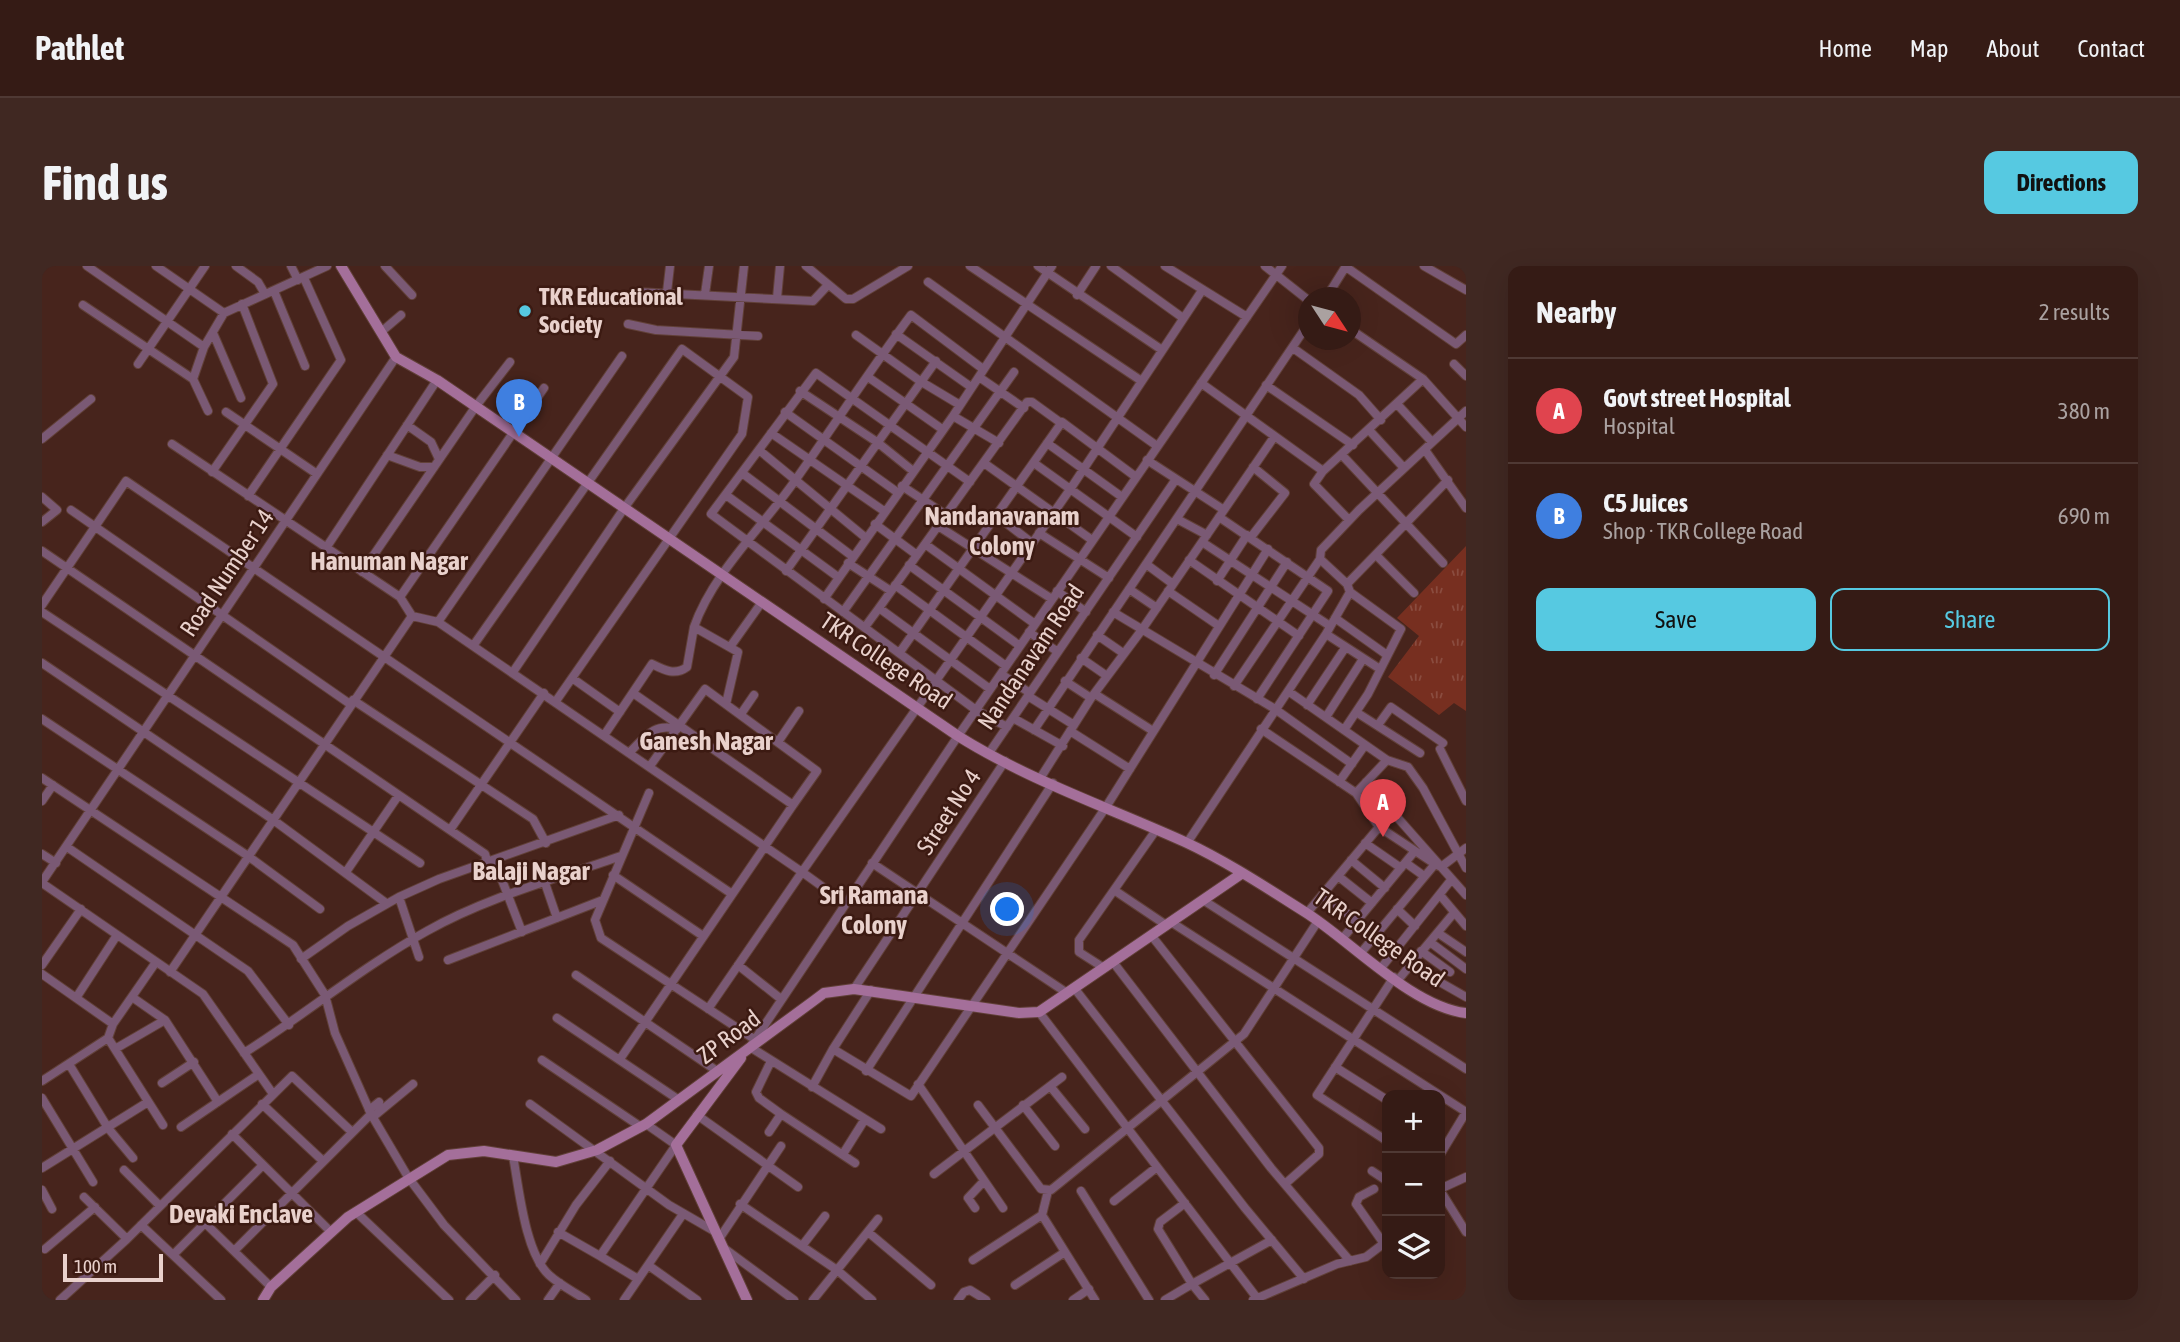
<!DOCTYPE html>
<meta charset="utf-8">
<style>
:root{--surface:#351b15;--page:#402822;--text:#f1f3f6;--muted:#aaa1a0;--line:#4f3934;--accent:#56c9e1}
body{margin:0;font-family:"Asap Condensed",sans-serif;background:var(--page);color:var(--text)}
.controls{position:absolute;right:21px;bottom:21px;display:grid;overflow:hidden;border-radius:14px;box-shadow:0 7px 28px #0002}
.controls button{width:63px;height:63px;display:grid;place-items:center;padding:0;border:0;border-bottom:2px solid var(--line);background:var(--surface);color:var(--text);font:35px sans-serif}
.compass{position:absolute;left:1256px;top:21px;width:63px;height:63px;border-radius:50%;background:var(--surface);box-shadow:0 7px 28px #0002;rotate:126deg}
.scale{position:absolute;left:21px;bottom:18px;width:100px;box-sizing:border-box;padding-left:7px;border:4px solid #e9d1cc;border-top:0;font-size:19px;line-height:24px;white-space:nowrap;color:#e9d1cc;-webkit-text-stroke:5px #3c1a12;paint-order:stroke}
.you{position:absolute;left:966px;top:644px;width:24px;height:24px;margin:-18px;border:5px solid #fff;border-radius:50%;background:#1a73e8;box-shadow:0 0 0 10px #1a73e833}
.badge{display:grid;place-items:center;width:46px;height:46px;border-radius:50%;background:var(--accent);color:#fff;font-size:23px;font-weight:700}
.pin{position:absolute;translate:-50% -58px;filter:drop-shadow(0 2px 4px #0008)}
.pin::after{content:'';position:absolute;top:37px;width:24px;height:21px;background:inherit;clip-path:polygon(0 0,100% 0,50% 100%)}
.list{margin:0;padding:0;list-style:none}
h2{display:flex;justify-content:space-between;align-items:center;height:91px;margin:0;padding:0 28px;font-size:30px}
h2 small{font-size:23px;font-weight:400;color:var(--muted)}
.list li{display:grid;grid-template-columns:46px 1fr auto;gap:21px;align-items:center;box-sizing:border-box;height:105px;padding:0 28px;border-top:2px solid var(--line)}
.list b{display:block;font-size:26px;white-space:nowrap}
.list p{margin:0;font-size:23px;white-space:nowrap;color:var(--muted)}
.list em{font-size:23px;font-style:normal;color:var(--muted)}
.actions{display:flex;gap:14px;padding:21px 28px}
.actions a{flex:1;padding:16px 0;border:2px solid var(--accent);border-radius:14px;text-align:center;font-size:24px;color:var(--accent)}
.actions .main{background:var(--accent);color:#111}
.icon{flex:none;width:38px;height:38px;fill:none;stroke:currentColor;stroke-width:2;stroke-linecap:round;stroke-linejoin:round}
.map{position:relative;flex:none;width:1424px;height:1034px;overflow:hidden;border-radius:14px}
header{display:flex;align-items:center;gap:42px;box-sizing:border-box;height:98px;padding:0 35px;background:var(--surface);border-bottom:2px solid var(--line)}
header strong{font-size:33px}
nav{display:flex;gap:38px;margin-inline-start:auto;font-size:24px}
.intro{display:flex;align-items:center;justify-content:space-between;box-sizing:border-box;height:168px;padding:0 42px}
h1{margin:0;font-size:49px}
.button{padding:18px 32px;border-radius:14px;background:var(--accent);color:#111;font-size:24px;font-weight:700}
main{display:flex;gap:42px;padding:0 42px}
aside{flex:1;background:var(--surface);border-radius:14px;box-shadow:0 7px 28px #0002}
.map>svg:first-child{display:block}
.grass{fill:url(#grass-tufts)}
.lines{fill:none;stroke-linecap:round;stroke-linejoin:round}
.street-casing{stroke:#614038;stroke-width:10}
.secondary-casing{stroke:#614038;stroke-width:12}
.street{stroke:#7a5974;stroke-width:8}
.secondary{stroke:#a46f9a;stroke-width:10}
.poi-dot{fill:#56c9e1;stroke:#3c1a12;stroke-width:2.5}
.labels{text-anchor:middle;stroke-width:5;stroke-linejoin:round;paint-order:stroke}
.poi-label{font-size:24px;font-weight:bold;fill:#e9d1cc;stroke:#3c1a12;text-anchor:start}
.street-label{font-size:24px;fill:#e9d1cc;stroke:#3c1a12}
.neighbourhood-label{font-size:26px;font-weight:bold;fill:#e9d1cc;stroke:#3c1a12}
</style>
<header>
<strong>Pathlet</strong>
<nav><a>Home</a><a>Map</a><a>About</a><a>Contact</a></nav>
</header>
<div class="intro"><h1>Find us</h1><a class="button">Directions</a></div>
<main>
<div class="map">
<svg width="1424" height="1034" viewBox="0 0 1424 1034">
<defs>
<pattern id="grass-tufts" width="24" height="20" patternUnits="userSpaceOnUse" patternTransform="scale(1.75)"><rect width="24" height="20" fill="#772f20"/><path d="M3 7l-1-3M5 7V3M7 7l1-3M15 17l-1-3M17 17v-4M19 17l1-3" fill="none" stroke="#8a4c3f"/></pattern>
</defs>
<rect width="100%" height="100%" fill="#47241c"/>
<path class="grass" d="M1424 280V445L1412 437 1397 449 1346 411 1377 370 1355 352Z"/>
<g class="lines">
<g class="street-casing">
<path id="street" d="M45 0 162 81
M114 0 182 47
M194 0 216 16 223 28
M249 0 256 14
M343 0 370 29
M764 0 804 33H811L866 0
M928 0 1098 114
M996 0 1120 84
M1069 0 1141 52
M1123 0 1205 51
M1223 0 1266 34
M1382 0 1424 24
M1304 1 1414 78 1424 69
M886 16 1115 180
M232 25 263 100
M594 26 771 35 786 19
M625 26 628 0
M663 28 667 0
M1035 29 1054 0
M735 32 738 0
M1284 32 1304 0
M41 39 151 113 166 145
M586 58 614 64 716 70
M1308 63 1381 113 1424 161
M339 66 359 49
M171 67 199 132
M854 68 929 121
M814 69 878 115 918 139
M1251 82 1317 129 1339 154
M96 98 163 0
M1412 98 1424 110
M826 111 900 163
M937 111 982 142
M151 113 162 81 182 47 285 0
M1159 117 1281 205 1381 113
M1224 119 1311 179
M758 125 835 176 871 205
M1355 138 1390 176
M184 146 275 208
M743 146 855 226
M911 150 957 177
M365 159 389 176 397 193
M1327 164 1362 202
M729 167 842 245
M0 173 49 133
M1005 177 1080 231
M130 178 358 331 370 350 396 356 760 606 666 743
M717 184 824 272
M1383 184 1424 242
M345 189 378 201H392
M1300 189 1401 297
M1105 194 1182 244
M942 197 1050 274
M992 197 1095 271
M1281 205 1272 218 1307 254
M170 206 231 118 200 38
M700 207 810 290
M928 216 774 107 669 248 934 444 965 461
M860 220 904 249
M684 229 796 311
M206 230 299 94 262 12
M0 231 15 244 0 256
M29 244 308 438
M954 249 990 277
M1177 251 1286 325 1215 433
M1135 253 1165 269
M833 258 875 289
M896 260 1010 333
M997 267 1067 312
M1209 271 1243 227 1211 201
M1160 276 1288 360
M883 278 993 358
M284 282 395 114
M0 285 443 588 446 598
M1334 289 1372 327
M1147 294 1257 370
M806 297 849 325
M1104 298 1131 318
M867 299 978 380
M744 305 894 95
M320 306 434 140 468 96
M1175 315 1205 269
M1305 318 1406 214
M853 319 964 400
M1087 323 1115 342
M1015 325 1044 346
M1126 325 1177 360
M358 331 502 122
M782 333 911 150 1010 0
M0 339 84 215 690 628
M837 342 985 136H990L1019 157
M0 346 378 597
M801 346 972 106
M1071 346 1233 443 1310 498
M1293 352 1345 389
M396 356 580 90
M823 361 837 342 948 423
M987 366 1016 386
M1284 368 1338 403
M1055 369 1081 387
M431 380 640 83 706 131 700 168 514 435
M688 381 720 336
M858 386 1020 156 1094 211
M1039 392 1065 410
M0 397 230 553 344 637
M471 406 583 241 692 91 702 0
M959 408 988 427
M1172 409 1245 296
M530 412 578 446
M1023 415 1049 432
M1192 420 1278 293
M1246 425 1345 494 1366 501 1381 522 1424 602
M591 427 751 539 775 505 663 423 608 500
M1053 428 1111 465
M986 430 1032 459
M311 434 491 553 504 577
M684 438 696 386 652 361C671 307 719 263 752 216 791 161 828 104 869 49L941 103
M1265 439 1303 382
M1314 446 1378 487
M699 448 712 429
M1284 451 1321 393
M971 452 1021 480
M0 453 206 590 278 643
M1336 459 1349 441 1401 477
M1219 463 1314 527 1337 561 1393 598
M992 464 1266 58
M1302 464 1326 428 1359 363 1308 326
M1028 465 1088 503
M563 468 610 398C622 404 633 410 645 401L652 361
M736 476 757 445
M1398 483 1424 535
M588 486C604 470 612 457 635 463
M947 487 1134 213
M999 511 1049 432 1099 365 1232 171
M0 512 251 679 283 729 293 767 329 848 366 911 402 959 474 1034
M1297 516 1323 479
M1324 516 1424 629
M607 527 553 654 559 672 712 773
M1314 527 1345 494
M0 535 11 519
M408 564 502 427
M1145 577 1284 368 1308 326 1305 318 1278 293 1279 284 1317 244 1424 145
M1323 577 1359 602
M25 581 206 705 247 759
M0 588 14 597
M1309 594 1343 622
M453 596 480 666
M830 597 1025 727
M1364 597 1382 610
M304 606 356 530
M571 609 661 670
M1296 610 1330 637
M0 616 354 91
M0 617 161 728 231 828
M503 617 515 652
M1072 624 1124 659
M1280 629 1315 655
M1398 629 1424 660
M357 631 377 691
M1161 634 1424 803
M803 637 760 606 1029 222 1159 26
M1355 643 1373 660
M1265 647 1337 561
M1129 656 1424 846
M1396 667 1424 686
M1109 669 1277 882V888L1243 918
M1300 673 1372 586
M1388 676 1424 703
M1379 685 1408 706
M1318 688 1393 598 1399 601 1424 582
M259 693 306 660 357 631 397 613 577 549
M406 694 561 634
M1071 696 1229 902 1308 995
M0 699 39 643
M696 699 739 733
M1368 699 1424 731
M1062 702 1037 686V674L1114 564
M1339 702 1409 614
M128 706 370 350
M0 708 71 758
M534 709 675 805
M1356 714 1411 648
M812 723 963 495
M1033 723 1203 942 1262 1013
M829 724 791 783 869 830 1064 541 1226 283
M90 731 123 754 176 836
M34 732 75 669
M997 746 1215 1032
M515 752 637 834
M66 772 121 859
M73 783 123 754
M202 787C264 748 320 701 385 665 443 632 516 612 579 590
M578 793 751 539
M500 794 599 861
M729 795 714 826 717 832 739 848
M27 798 66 862 91 892
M1293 801 1345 834
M824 805 1011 517
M0 815 66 772 71 758 114 696
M120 817 152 796
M876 818 961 942
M1008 820 1043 863
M770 821 791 783
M0 832 51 916
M220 838 281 895
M488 838 627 939 672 965
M936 839 999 923 1009 924 1202 768 1276 655
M981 839 1013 880
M327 844 337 836
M655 849 756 921
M331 851 371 818
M139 861 217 808
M839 863 708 781 916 470 1240 0
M727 866 739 848 813 897
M190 868 289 966
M1345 875 1275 829 1352 711
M801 888 823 853
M1398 889 1424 846
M471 890C477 922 483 987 507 1009 518 1019 532 1026 544 1034
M0 902 106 836
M82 904 118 940
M1330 905 1345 915
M892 908 1020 811
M1332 923 1317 931 1314 938 1342 978
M1398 923 1424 911
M0 924 10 943
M1398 924 1424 966
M1039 925 1107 1034
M42 931 85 973
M1072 935 1115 901
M1143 937 1118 956 1116 963 1150 1018 1230 974
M698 938 795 1004 830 1034
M933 942 926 932 942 915
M314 946 407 1034
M1000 949 1006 925
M163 957 229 1021
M99 959 179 1034
M516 966 558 990 634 879 604 858
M826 966 889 1019
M677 973 739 880
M760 980 783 950
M3 983 53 941
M683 983 752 1034
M192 985 329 848
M131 989 221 899
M558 990 596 1013
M931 994 1000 949 1053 1034
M498 998 534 939 568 895
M606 999 655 1034
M973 1019 1023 986
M18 1034 85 973 250 810 310 866
M428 1034 453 1009
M506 1034 518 1017
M582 1034 641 948
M771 1034 836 953
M916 1034 922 1026 928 1024 944 1034
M1031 1034 1047 1023
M1123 1034 1150 1018 1163 1034
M1211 1034 1295 998 1324 991 1345 975"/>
</g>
<g class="secondary-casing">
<path id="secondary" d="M299 0 354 91 395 114 916 470C986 514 1068 542 1143 576 1184 595 1225 622 1263 646 1309 675 1370 741 1424 747
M699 792 634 879 705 1034
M221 1034 229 1021 306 951 406 889 442 885 514 896 555 884 604 858 770 736 782 727 812 723 977 747 997 746 1199 608"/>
</g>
<use href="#street" class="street"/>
<use href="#secondary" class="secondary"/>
</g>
<circle class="poi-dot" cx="483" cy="45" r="7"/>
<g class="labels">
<g class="poi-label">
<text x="497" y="39">TKR Educational<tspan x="497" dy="28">Society</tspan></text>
</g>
<g class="street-label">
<text transform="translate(185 307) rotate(-56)" y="8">Road Number 14</text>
<text transform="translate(989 391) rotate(-56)" y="8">Nandanavam Road</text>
<text transform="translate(844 395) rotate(34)" y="8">TKR College Road</text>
<text transform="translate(907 546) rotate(-57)" y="8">Street No 4</text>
<text transform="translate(1337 672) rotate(35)" y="8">TKR College Road</text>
<text transform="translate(687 771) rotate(-37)" y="8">ZP Road</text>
</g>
<g class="neighbourhood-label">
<text x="960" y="259">Nandanavanam<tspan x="960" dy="30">Colony</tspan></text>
<text x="347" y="304">Hanuman Nagar</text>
<text x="664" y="484">Ganesh Nagar</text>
<text x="489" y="614">Balaji Nagar</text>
<text x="832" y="638">Sri Ramana<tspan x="832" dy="30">Colony</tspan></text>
<text x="199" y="957">Devaki Enclave</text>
</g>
</g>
</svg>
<div class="controls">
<button>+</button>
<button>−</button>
<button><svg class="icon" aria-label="layers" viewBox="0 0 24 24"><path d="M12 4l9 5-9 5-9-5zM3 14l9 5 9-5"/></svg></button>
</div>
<svg class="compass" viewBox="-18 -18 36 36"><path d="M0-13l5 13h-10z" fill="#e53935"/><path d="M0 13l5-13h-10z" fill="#aaa1a0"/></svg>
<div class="scale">100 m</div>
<div class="you"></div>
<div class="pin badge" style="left:1341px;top:571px;background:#e0444e">A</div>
<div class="pin badge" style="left:477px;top:171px;background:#3f7fe0">B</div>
</div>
<aside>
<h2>Nearby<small>2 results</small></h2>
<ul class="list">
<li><span class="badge" style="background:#e0444e">A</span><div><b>Govt street Hospital</b><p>Hospital</p></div><em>380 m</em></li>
<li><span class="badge" style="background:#3f7fe0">B</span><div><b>C5 Juices</b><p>Shop · TKR College Road</p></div><em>690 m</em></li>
</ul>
<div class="actions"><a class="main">Save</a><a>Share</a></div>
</aside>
</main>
